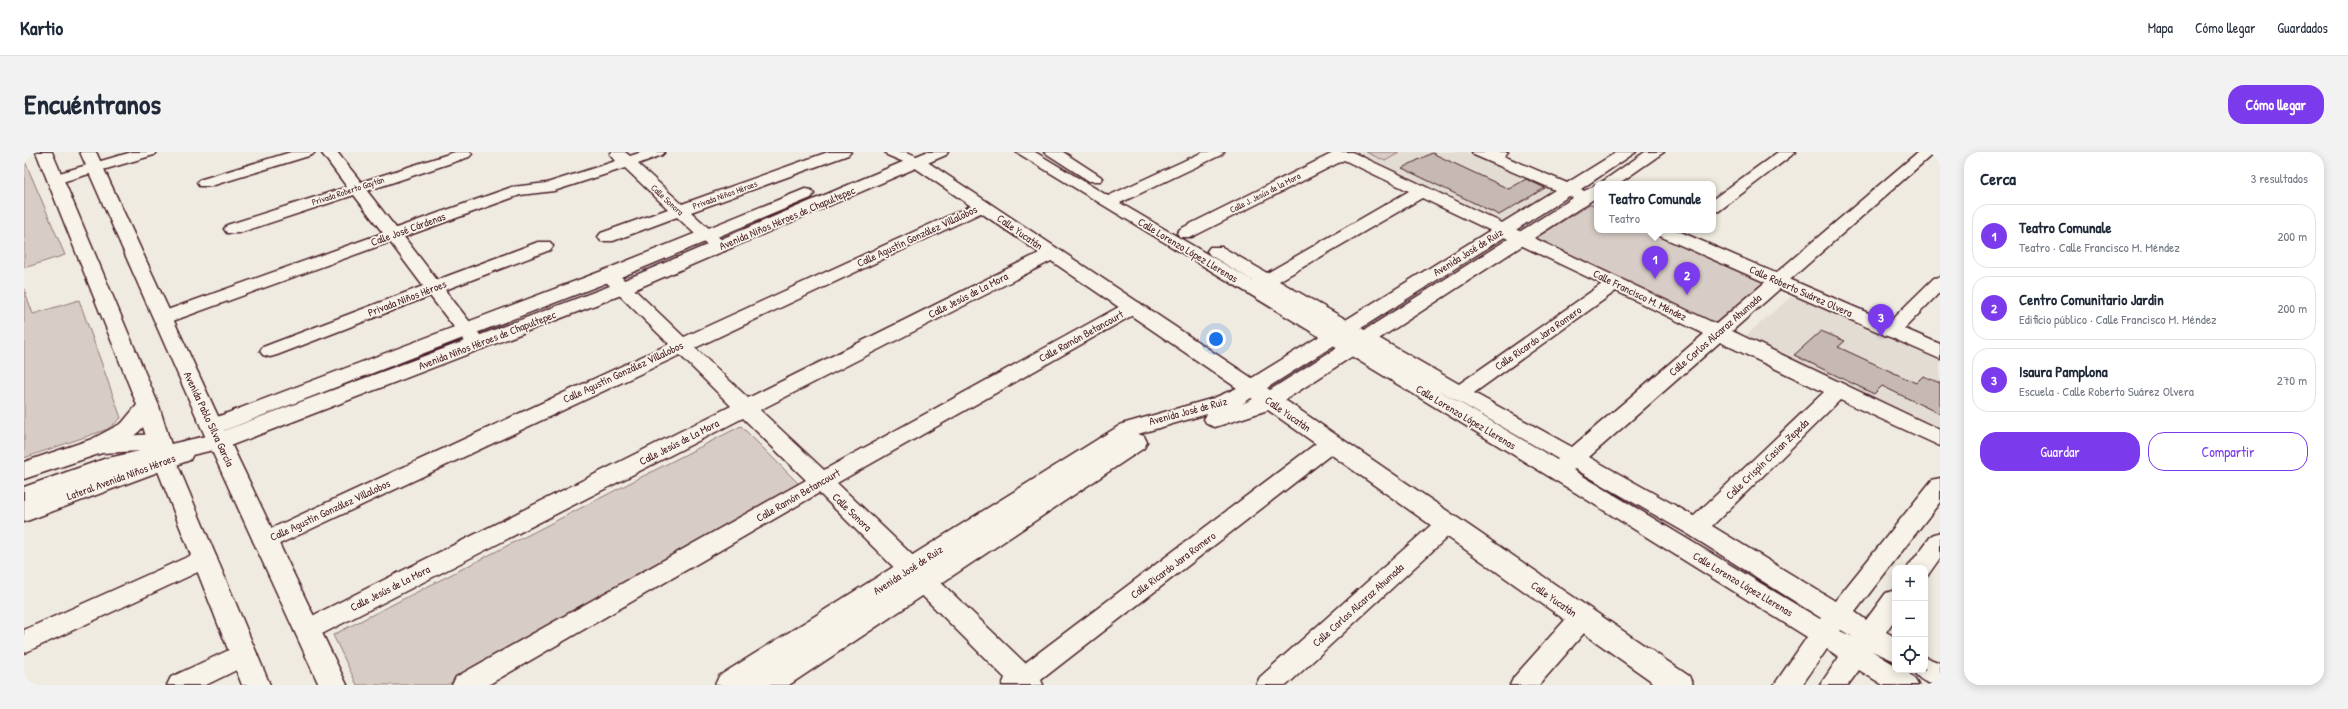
<!DOCTYPE html>
<html lang="es">
<meta charset="utf-8">
<style>
:root{--surface:#fff;--page:#f2f2f3;--text:#1f2937;--muted:#747a83;--line:#e0e1e3;--accent:#7c3aed}
body{margin:0;font-family:"Patrick Hand",sans-serif;background:var(--page);color:var(--text)}
.controls{position:absolute;right:12px;bottom:12px;display:grid;overflow:hidden;border-radius:8px;box-shadow:0 2px 10px #0003}
.controls button{width:36px;height:36px;display:grid;place-items:center;padding:0;border:0;border-bottom:1px solid var(--line);background:var(--surface);color:var(--text);font:20px sans-serif}
.you{position:absolute;left:1192px;top:187px;width:14px;height:14px;margin:-10px;border:3px solid #fff;border-radius:50%;background:#1a73e8;box-shadow:0 0 0 6px #1a73e833}
.badge{display:grid;place-items:center;width:26px;height:26px;border-radius:50%;background:var(--accent);color:#fff;font-size:13px;font-weight:700}
.pin{position:absolute;translate:-50% -33px;filter:drop-shadow(0 1px 2px #0008)}
.pin::after{content:'';position:absolute;top:21px;width:14px;height:12px;background:inherit;clip-path:polygon(0 0,100% 0,50% 100%)}
.popup{position:absolute;left:1570px;top:29px;width:122px;height:52px;box-sizing:border-box;display:grid;place-content:center;border-radius:8px;background:var(--surface);filter:drop-shadow(0 1px 3px #0005);font-size:13px;white-space:nowrap;color:var(--muted)}
.popup b{font-size:15px;color:var(--text)}
.popup::after{content:'';position:absolute;left:50%;top:100%;margin-left:-8px;border:8px solid transparent;border-top-color:var(--surface)}
.list{margin:0;padding:0;list-style:none}
h2{display:flex;justify-content:space-between;align-items:center;height:52px;margin:0;padding:0 16px;font-size:17px}
h2 small{font-size:13px;font-weight:400;color:var(--muted)}
.list li{display:grid;grid-template-columns:26px 1fr auto;gap:12px;align-items:center;box-sizing:border-box;height:64px;margin:0 8px 8px;padding:0 8px;border:1px solid var(--line);border-radius:16px}
.list b{display:block;font-size:15px;white-space:nowrap}
.list p{margin:0;font-size:13px;white-space:nowrap;color:var(--muted)}
.list em{font-size:13px;font-style:normal;color:var(--muted)}
.actions{display:flex;gap:8px;padding:12px 16px}
.actions a{flex:1;padding:9px 0;border:1px solid var(--accent);border-radius:16px;text-align:center;font-size:14px;color:var(--accent)}
.actions .main{background:var(--accent);color:#fff}
.icon{flex:none;width:22px;height:22px;fill:none;stroke:currentColor;stroke-width:2;stroke-linecap:round;stroke-linejoin:round}
.map{position:relative;flex:none;width:1916px;height:533px;overflow:hidden;border-radius:16px}
header{display:flex;align-items:center;gap:24px;box-sizing:border-box;height:56px;padding:0 20px;background:var(--surface);border-bottom:1px solid var(--line)}
header strong{font-size:19px}
nav{display:flex;gap:22px;margin-inline-start:auto;font-size:14px}
.intro{display:flex;align-items:center;justify-content:space-between;box-sizing:border-box;height:96px;padding:0 24px}
h1{margin:0;font-size:28px}
.button{padding:10px 18px;border-radius:16px;background:var(--accent);color:#fff;font-size:14px;font-weight:700}
main{display:flex;gap:24px;padding:0 24px}
aside{flex:1;background:var(--surface);border-radius:16px;box-shadow:0 2px 10px #0003}
.map>svg:first-child{display:block}
.built{fill:#e3dcd2}
.green{fill:#d8cdc6;stroke:#917678}
.building{fill:#c6b8b3;stroke:#4a1f2b}
.lines{fill:none;stroke-linecap:round;stroke-linejoin:round}
.minor-casing{stroke:#4a1f2b;stroke-width:3}
.tertiary-casing{stroke:#4a1f2b;stroke-width:3}
.secondary-casing{stroke:#4a1f2b;stroke-width:3}
.primary-casing{stroke:#4a1f2b;stroke-width:3}
.minor{fill:#f7f3e8;fill-rule:evenodd}
.tertiary{fill:#f7f3e8;fill-rule:evenodd}
.secondary{fill:#f7f3e8;fill-rule:evenodd}
.primary{fill:#f7f3e8;fill-rule:evenodd}
.labels{text-anchor:middle;stroke-width:3.5;stroke-linejoin:round;paint-order:stroke}
.far-street-label{font-size:9px;fill:#4a1f2b;stroke:#f7f3e8}
.street-label{font-size:11px;fill:#4a1f2b;stroke:#f7f3e8}
</style>
<header>
<strong>Kartio</strong>
<nav><a>Mapa</a><a>Cómo llegar</a><a>Guardados</a></nav>
</header>
<div class="intro"><h1>Encuéntranos</h1><a class="button">Cómo llegar</a></div>
<main>
<div class="map">
<svg width="1916" height="533" viewBox="0 0 1916 533">
<rect width="100%" height="100%" fill="#f0ebe0"/>
<filter id="ink" filterUnits="userSpaceOnUse"><feTurbulence type="fractalNoise" baseFrequency=".025" numOctaves="2"/><feDisplacementMap in="SourceGraphic" scale="8" xChannelSelector="R" yChannelSelector="G"/><feConvolveMatrix kernelMatrix="1 2 1 2 8 2 1 2 1" color-interpolation-filters="sRGB"/></filter>
<g filter="url(#ink)">
<path class="built" d="M1327 0H1443L1530 39 1478 71Z
M1769 143 1916 208V277L1721 184Z"/>
<path class="green" d="M1342 0H1372L1375 1 1361 9Z
M0 7 41 103 0 116Z
M1566 52 1573 55V78H1624L1745 132 1691 176 1509 88Z
M0 137 9 162 55 148 97 266 84 277 0 306Z
M717 274 777 334 423 533H333L309 483Z"/>
<path class="building" d="M1408 1 1485 37 1502 27 1521 36 1475 63 1378 16Z
M1797 179 1821 189 1814 195 1892 231 1899 224 1916 231V262L1858 234 1850 242 1770 203Z"/>
<g class="lines">
<g class="minor-casing">
<path id="minor" d="M108 0H133L130 3 31 32 25 30 23 27 25 24Z
M267 0H291L288 3 187 34H175L173 31 175 28Z
M297 0H313L337 30 431 0H446L448 2 445 5 343 39 372 76 488 35 523 31 592 9 586 2 588 0H601L606 4 618 0H641L638 3 614 12 658 52 804 0H827L824 3 667 60 701 91 704 95 701 99H689L653 65 589 89H577L574 85 577 81 644 57 601 16 530 39 496 43 380 85 413 128 514 90H526L529 94 526 98 421 138 463 192 460 196 453 198 446 196 406 144 253 203 246 205 239 203 236 199 239 195 399 134 366 90 146 170 139 172 132 170 130 166 132 162 359 81 330 43 215 81H203L200 77 203 73 323 35Z
M992 0H1011L1084 44 1179 0H1200L1197 3 1096 51 1229 129 1186 103 1183 99 1186 95H1198L1243 121 1385 39 1320 8 1168 85H1156L1153 81 1156 77 1309 1 1308 0H1328L1692 172 1894 0H1911L1708 179 1916 278V294L1816 248 1688 374 1811 449 1908 328 1916 326V350L1831 460 1842 468 1862 441 1871 438V467L1862 480 1871 485V509L1848 499 1871 513V518C1883 518 1889 523 1894 533H1859L1835 518 1824 533H1796L1815 505 1803 497 1778 533H1750L1783 485 1544 336ZM1398 46 1578 132 1435 232 1255 129ZM1592 139 1680 182 1548 295 1450 241ZM1696 190 1800 240 1670 364 1565 305ZM1411 236 1534 307 1533 308ZM1551 317 1664 382 1797 466 1796 467 1549 318ZM1817 478 1829 485 1816 479Z
M1020 0H1039L1079 26 1077 29H1065Z
M1465 0H1484C1479 7 1471 10 1463 8L1460 5Z
M1754 0H1772L1695 59 1689 60V47Z
M957 49 963 50 965 54 963 58 671 196 724 246 1021 98H1033L1036 102 1033 106 736 258 800 318 1102 151 1109 149 1116 151 1118 155 1116 159 813 331 1001 511 1298 287 1306 284 1314 287 1317 292 1314 297 1017 528 1019 533H978L981 526 795 341 464 533H428L432 525 782 328 719 266 292 485 283 489 274 485 270 478 274 471 707 254 656 203 249 395 241 398 233 395 229 389 233 383 645 192 579 127 576 123 579 119H591L660 185Z
M1916 125V140L1874 183 1867 185 1860 183 1857 179 1860 175 1910 126Z
M1423 363 1431 366 1435 372 1431 378 1263 533H1232L1236 525 1415 366Z
M1916 380V406L1904 423 1901 424V416H1883L1908 383Z
M181 397 189 399 193 406 189 413 0 501V478Z
M1558 456 1567 459 1571 466 1567 473 1515 533H1486L1490 525 1549 459Z
M220 491 229 494 233 502 229 510 182 533H143L147 525Z
M1901 505 1916 511V533C1905 533 1894 528 1889 518H1901Z"/>
</g>
<g class="tertiary-casing">
<path id="tertiary" d="M861 0H883L899 7 1228 226 1531 38 1450 3 1448 0H1470L1543 31 1593 0H1612L1557 37 1560 39 1573 33V45L1261 248 1665 524 1669 533H1633L1244 258 1191 275 1183 272 1180 267 1183 262 1114 282 1120 284 1123 290 1120 296 765 533H691L695 524 1098 272 1190 246 1213 236 887 13 863 3ZM1545 44 1549 46 1246 238 1243 236ZM1227 246 1229 247 1218 252Z
M1621 0H1640L1594 32H1575Z
M1628 78H1652L1916 192V207L1631 82Z
M135 282 143 284 146 290 143 296 135 298 78 301 0 327V310L68 287 76 285Z
M158 294 166 296 169 302 166 308 0 370V352Z"/>
</g>
<g class="secondary-casing">
<path id="secondary" d="M902 0H924L922 3 605 140 203 295 84 322 0 353V335L80 307 191 282 446 187 591 132Z
M781 37 787 38 790 42 787 46 592 127 209 275 201 278 193 275 190 270 193 265 578 119Z"/>
</g>
<g class="primary-casing">
<path id="primary" d="M12 0H28L135 254 152 309 246 533H218L130 309 119 275C109 287 84 303 68 299L65 293 68 287 98 271 113 253Z
M56 0H72L199 275 323 533H295L177 275Z"/>
</g>
<use href="#minor" class="minor"/>
<use href="#tertiary" class="tertiary"/>
<use href="#secondary" class="secondary"/>
<use href="#primary" class="primary"/>
</g>
</g>
<g class="labels">
<g class="far-street-label">
<text transform="translate(324 39) rotate(-18)" y="3">Privada Roberto Gaytán</text>
<text transform="translate(1241 41) rotate(-27)" y="3">Calle J. Jesús de la Mora</text>
<text transform="translate(701 43) rotate(-20)" y="3">Privada Niños Héroes</text>
<text transform="translate(643 48) rotate(43)" y="3">Calle Sonora</text>
</g>
<g class="street-label">
<text transform="translate(763 66) rotate(-23)" y="4">Avenida Niños Héroes de Chapultepec</text>
<text transform="translate(384 77) rotate(-20)" y="4">Calle José Cárdenas</text>
<text transform="translate(996 80) rotate(35)" y="4">Calle Yucatán</text>
<text transform="translate(893 84) rotate(-25)" y="4">Calle Agustín González Villalobos</text>
<text transform="translate(1164 98) rotate(31)" y="4">Calle Lorenzo López Llerenas</text>
<text transform="translate(1444 100) rotate(-32)" y="4">Avenida José de Ruiz</text>
<text transform="translate(1777 139) rotate(24)" y="4">Calle Roberto Suárez Olvera</text>
<text transform="translate(944 143) rotate(-27)" y="4">Calle Jesús de La Mora</text>
<text transform="translate(1616 143) rotate(26)" y="4">Calle Francisco M. Méndez</text>
<text transform="translate(383 146) rotate(-21)" y="4">Privada Niños Héroes</text>
<text transform="translate(1691 183) rotate(-41)" y="4">Calle Carlos Alcaraz Ahumada</text>
<text transform="translate(1057 184) rotate(-29)" y="4">Calle Ramón Betancourt</text>
<text transform="translate(1514 186) rotate(-35)" y="4">Calle Ricardo Jara Romero</text>
<text transform="translate(463 188) rotate(-21)" y="4">Avenida Niños Héroes de Chapultepec</text>
<text transform="translate(599 220) rotate(-25)" y="4">Calle Agustín González Villalobos</text>
<text transform="translate(1164 259) rotate(-15)" y="4">Avenida José de Ruiz</text>
<text transform="translate(1264 262) rotate(35)" y="4">Calle Yucatán</text>
<text transform="translate(1442 265) rotate(31)" y="4">Calle Lorenzo López Llerenas</text>
<text transform="translate(185 267) rotate(65)" y="4">Avenida Pablo Silva García</text>
<text transform="translate(655 290) rotate(-27)" y="4">Calle Jesús de La Mora</text>
<text transform="translate(1743 307) rotate(-44)" y="4">Calle Crispín Casian Zepeda</text>
<text transform="translate(97 325) rotate(-20)" y="4">Lateral Avenida Niños Héroes</text>
<text transform="translate(774 343) rotate(-30)" y="4">Calle Ramón Betancourt</text>
<text transform="translate(306 358) rotate(-25)" y="4">Calle Agustín González Villalobos</text>
<text transform="translate(828 360) rotate(44)" y="4">Calle Sonora</text>
<text transform="translate(1149 413) rotate(-37)" y="4">Calle Ricardo Jara Romero</text>
<text transform="translate(884 418) rotate(-33)" y="4">Avenida José de Ruiz</text>
<text transform="translate(1719 432) rotate(31)" y="4">Calle Lorenzo López Llerenas</text>
<text transform="translate(366 436) rotate(-27)" y="4">Calle Jesús de La Mora</text>
<text transform="translate(1530 447) rotate(35)" y="4">Calle Yucatán</text>
<text transform="translate(1334 453) rotate(-42)" y="4">Calle Carlos Alcaraz Ahumada</text>
</g>
</g>
</svg>
<div class="controls">
<button>+</button>
<button>−</button>
<button><svg class="icon" aria-label="locate" viewBox="0 0 24 24"><circle cx="12" cy="12" r="6"/><path d="M12 2v4M12 18v4M2 12h4M18 12h4"/></svg></button>
</div>
<div class="you"></div>
<div class="pin badge" style="left:1631px;top:127px">1</div>
<div class="popup"><b>Teatro Comunale</b>Teatro</div>
<div class="pin badge" style="left:1663px;top:143px">2</div>
<div class="pin badge" style="left:1857px;top:185px">3</div>
</div>
<aside>
<h2>Cerca<small>3 resultados</small></h2>
<ul class="list">
<li><span class="badge">1</span><div><b>Teatro Comunale</b><p>Teatro · Calle Francisco M. Méndez</p></div><em>200 m</em></li>
<li><span class="badge">2</span><div><b>Centro Comunitario Jardin</b><p>Edificio público · Calle Francisco M. Méndez</p></div><em>200 m</em></li>
<li><span class="badge">3</span><div><b>Isaura Pamplona</b><p>Escuela · Calle Roberto Suárez Olvera</p></div><em>270 m</em></li>
</ul>
<div class="actions"><a class="main">Guardar</a><a>Compartir</a></div>
</aside>
</main>
